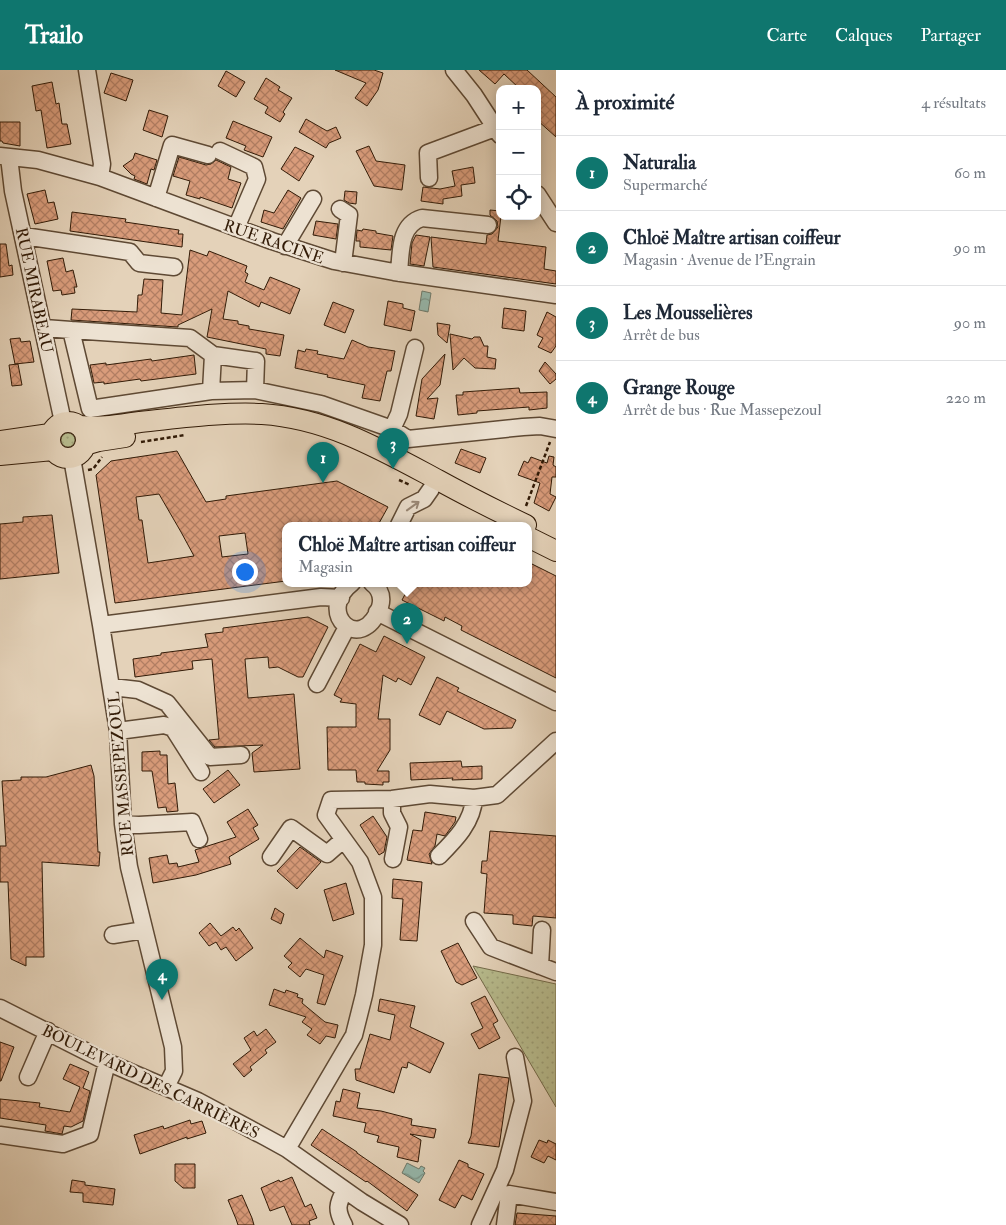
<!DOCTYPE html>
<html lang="fr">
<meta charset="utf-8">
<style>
:root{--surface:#fff;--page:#f2f2f3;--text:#1f2937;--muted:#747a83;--line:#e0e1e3;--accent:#0f766e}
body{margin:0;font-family:"IM FELL Double Pica",serif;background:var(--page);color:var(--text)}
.controls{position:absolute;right:15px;top:15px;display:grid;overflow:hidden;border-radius:10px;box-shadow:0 2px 12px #0003}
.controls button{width:45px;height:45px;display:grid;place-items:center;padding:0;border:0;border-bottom:1px solid var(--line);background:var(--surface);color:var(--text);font:25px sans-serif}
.you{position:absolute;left:244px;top:501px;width:18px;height:18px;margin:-12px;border:4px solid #fff;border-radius:50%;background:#1a73e8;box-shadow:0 0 0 8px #1a73e833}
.badge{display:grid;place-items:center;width:32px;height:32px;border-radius:50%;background:var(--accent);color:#fff;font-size:16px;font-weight:700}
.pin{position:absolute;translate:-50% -41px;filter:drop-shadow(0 1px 2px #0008)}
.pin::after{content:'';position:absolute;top:26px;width:18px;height:15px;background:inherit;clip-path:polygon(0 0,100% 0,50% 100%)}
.popup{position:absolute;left:282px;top:452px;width:250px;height:65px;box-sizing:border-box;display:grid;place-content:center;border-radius:10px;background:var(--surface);filter:drop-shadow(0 1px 4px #0005);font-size:16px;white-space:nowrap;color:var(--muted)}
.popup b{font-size:19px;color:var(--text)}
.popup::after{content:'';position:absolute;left:50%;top:100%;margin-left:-10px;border:10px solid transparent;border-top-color:var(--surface)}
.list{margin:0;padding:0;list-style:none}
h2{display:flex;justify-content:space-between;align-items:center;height:65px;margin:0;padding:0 20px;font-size:21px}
h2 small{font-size:16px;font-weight:400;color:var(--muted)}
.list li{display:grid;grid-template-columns:32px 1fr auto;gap:15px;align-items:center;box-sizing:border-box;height:75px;padding:0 20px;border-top:1px solid var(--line)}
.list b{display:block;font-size:19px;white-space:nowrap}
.list p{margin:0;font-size:16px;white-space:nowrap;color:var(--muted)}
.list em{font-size:16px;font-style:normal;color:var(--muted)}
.icon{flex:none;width:28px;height:28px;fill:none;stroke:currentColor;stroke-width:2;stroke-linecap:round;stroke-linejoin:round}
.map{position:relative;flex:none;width:556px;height:1155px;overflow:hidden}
header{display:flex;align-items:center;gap:30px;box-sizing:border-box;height:70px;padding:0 25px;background:var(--accent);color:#fff}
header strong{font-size:24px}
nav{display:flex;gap:28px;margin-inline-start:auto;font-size:18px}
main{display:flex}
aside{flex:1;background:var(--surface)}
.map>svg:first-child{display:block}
.green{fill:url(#green-dots);stroke:#746b4a}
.water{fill:url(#water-waves);stroke:#6e796a}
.building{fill:url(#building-cross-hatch);stroke:#321b07;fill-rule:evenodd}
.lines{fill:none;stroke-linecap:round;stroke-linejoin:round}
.minor-casing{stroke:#5e4934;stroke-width:19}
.major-casing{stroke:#321b07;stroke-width:22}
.path{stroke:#321b07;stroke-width:2.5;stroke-dasharray:4 2.5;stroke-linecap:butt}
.minor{stroke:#ede2d2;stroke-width:16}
.major{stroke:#e4d2b9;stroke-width:20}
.oneway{stroke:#987}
.labels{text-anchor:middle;stroke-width:4.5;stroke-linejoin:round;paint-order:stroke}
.street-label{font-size:16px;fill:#321b07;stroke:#ede2d2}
</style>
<header>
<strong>Trailo</strong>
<nav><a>Carte</a><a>Calques</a><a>Partager</a></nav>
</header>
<main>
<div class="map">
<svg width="556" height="1155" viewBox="0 0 556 1155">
<defs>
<pattern id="green-dots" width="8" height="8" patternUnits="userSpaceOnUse" patternTransform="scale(1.25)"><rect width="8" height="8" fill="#b7bb8d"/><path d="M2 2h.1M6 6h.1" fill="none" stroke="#9ea078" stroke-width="1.8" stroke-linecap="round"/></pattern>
<pattern id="water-waves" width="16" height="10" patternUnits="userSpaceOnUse" patternTransform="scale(1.25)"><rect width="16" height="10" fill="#96b8ac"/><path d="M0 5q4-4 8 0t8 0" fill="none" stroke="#7b958a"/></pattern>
<pattern id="building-cross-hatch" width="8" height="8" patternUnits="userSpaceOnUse" patternTransform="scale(1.25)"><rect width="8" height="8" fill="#d99c7b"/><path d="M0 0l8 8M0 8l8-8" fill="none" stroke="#b17e63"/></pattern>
</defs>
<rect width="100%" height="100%" fill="#e4d2b9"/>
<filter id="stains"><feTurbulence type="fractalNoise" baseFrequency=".004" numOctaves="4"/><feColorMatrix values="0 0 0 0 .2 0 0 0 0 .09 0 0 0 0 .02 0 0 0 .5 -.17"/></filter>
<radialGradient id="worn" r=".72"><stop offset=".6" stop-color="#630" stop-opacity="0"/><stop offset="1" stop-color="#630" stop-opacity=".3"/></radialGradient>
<path class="green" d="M61 370a7 7 0 1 1 14 0a7 7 0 1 1-14 0Z
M473 896 556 914V1037Z"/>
<path class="water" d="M422 221 431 223 428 242 419 240Z
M407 1093 419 1099 421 1096 425 1098 423 1101 425 1103 419 1113 402 1103Z"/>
<path class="building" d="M335 0H374L383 3 378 20 367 36 355 28 366 13Z
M479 0H527L556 27V67L537 50V19H520L504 4 495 14Z
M226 1 245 12 236 27 218 16Z
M111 3 133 10 126 31 104 23Z
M266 8 280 17 278 20 292 28 283 42 285 44 280 52 265 43 268 37 254 29Z
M52 12 56 34 59 33 62 54H67L71 74 47 78 41 40 36 41 32 16Z
M149 40 168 46 162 67 143 60Z
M306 49 327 61 336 57 341 68 329 73 326 78 299 62Z
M233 51 272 67 263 87 244 80 246 76 226 68Z
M0 52H20V76L3 73 2 71H0Z
M369 76 376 91 405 95 402 120 374 116 356 81Z
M295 77 314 86 299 111 281 99Z
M135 83 157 90 154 100 151 99 147 114 134 109 135 106 131 104 123 96 133 89Z
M179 87 206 95 211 94 216 90 231 97 228 109 241 113 232 138 200 127V129L186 125 190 111 173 106Z
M473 97 475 113 461 115 462 126 443 129V134L421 131 423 117 440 119 455 116 452 101Z
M45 120 48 133 54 132 58 149 35 154 27 124Z
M288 120 301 128 283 159 261 152 264 140 274 143Z
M345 121 357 122 356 134 349 133 344 130Z
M490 140 500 141 501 146 498 171 546 177 544 199 556 201V214L433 197 431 167 486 174 487 165 492 164 498 157 497 151 490 145Z
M72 142 126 149 125 152 179 160 178 164H183L182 177 70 161Z
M316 151 338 154 336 169 313 165Z
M363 159 376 161V163L393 166 391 180 360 177V171H356L357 160 362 161Z
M416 165 430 167 424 196 410 194 412 173Z
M0 174H6L9 196 12 195 13 205 0 207Z
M190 180 207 186 209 181 247 196 245 202 248 204 245 212 264 220 270 207 300 219 290 244 261 232 259 237 228 221 223 249 238 251V254L249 256V259L284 265 280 286 266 284V279L207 267 212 239 178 255V257L71 250 72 239 137 242 138 225H142L144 209 163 210 161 243 182 245Z
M63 188 66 202 73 200 77 217H74L75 223 62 225 61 220 53 221 47 191Z
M388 231 403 234V238L415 241 411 261 384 255Z
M333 232 354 240 345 263 324 255Z
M504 238 526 241 524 261 502 258Z
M547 242 556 247V276L551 283 538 277 543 268 537 265Z
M437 253 450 255 447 273 438 265Z
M450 264 472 269 474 267H480L484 276H488L487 287 496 289 495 299 475 298 464 288 453 300Z
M20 268 21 272 30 271 34 292 15 294 10 269Z
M352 270 368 277 395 281 391 301H387L380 331 362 328 365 315 327 307 328 305 295 298 298 280 305 282 306 279 318 281 317 284 344 289Z
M445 284 440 315 427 329 438 328 434 349 416 346 422 309Z
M194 285 196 304 141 311 140 309 104 314V312L94 313 90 295 106 293V295L151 289 152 291Z
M545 292 556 304V309L550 314 539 301Z
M18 294 22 315 12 316 9 295Z
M519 318 520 323 547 322V338L529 340V337L477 341V343L458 345 456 325H463V322Z
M461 379 486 388 480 403 455 393Z
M177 381 206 432 226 429V426L337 411 388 437 378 455H286V511L115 533 96 405 111 391ZM159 424 181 462 194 486 148 493 142 450H139L136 427ZM245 463 248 484 222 487 219 466Z
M549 386 554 387 553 395 556 397V407H552L550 424 556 427 549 441 534 433 540 413 518 405 524 391 528 393 531 387 547 393Z
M52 445 59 503 0 509V454L23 452V447Z
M532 494 556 506V608L461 560 462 556 445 547 444 551 402 530 411 513H528V501Z
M308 547 328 557 303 607H298L278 597 269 598 268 587 245 589 248 628 294 624 300 699 254 702 252 683 263 675 215 677 209 670 219 669 212 589 192 591 193 599 135 607 133 589 161 585V583L208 577 205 564 223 562V558Z
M384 566 425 587 411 615 398 608 396 612 383 605 378 649H390V680L377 701H389V712H383V715L365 714V712H357L356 700H328L327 657H356V634L340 632 342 629 334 625 360 574 376 582Z
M437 607 459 618 457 621 516 650 512 658 484 659 447 641 440 655 419 645Z
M160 681V685H167L168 714 175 713 178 741 167 742 166 737 158 738 152 701H142V682Z
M461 691 462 697 482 696V709L452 710 453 708 411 710 410 693Z
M91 695 94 706 98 782H100L99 796 42 792 44 887H26V896L11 889 8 812H0V776H6L2 711 21 710V707H46Z
M228 700 240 715 214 733 203 719Z
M248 739 258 755 253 758 259 769 229 787 231 794 196 805 153 813 149 788 167 785 169 794 177 793 178 797 199 792 195 780 236 767 227 752Z
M425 742 456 747 455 752 445 766 437 764 435 776 429 784 432 794 407 790 413 760 422 761Z
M373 746 387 767 384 782 379 785 360 755Z
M490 761 556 766V848L533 846 532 856 513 854V845L484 843 487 804 481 803 482 791H487Z
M300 777 321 792 297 819 277 801Z
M393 809 422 812 417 871 400 870 403 829 392 828Z
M346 813 354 844 333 851 324 820Z
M275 838 284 844 281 854 271 849Z
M210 853 221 866 233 857 236 861 239 858 253 878 236 891 226 877 221 880 216 872 209 876 199 863Z
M300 868 324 888 326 880 343 886 325 935 317 933 324 905 306 899 300 907 288 897 292 893 284 886Z
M458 873 477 908 462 915 456 912 441 881Z
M274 919 285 923 286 920 298 924 297 927 303 929 302 933 325 952 338 955 335 968 326 966 320 974 307 965 312 959 302 952 306 947 269 935Z
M485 926 498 951 493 954 500 968 479 979 471 964 483 958 471 933Z
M380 929 415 936 410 957 444 973 430 1003 408 992 407 998 402 997 394 1023 356 1010 355 999H360L370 964 390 970 395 945 378 941Z
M266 959 276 972 265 980 267 983 250 997 252 1000 244 1007 233 994 251 980 244 968 254 961 257 966Z
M0 972 14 977 1 1011H0Z
M70 994 89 1002 83 1018 90 1021 83 1051 71 1057 64 1056 62 1064 45 1061 46 1055 0 1048V1029L40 1033 39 1037 70 1042 80 1017 63 1009Z
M479 1004 509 1008 499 1077 468 1073 471 1066Z
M343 1019 360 1023 357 1038 381 1041 412 1049 411 1055 436 1059 434 1068 410 1064 421 1070 418 1092 397 1087 399 1077 377 1072 379 1066 364 1062 366 1053 333 1046 336 1031 340 1032Z
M190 1050 191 1054 202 1051 206 1063 187 1069V1067L140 1084 134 1065 163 1056 164 1059Z
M322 1059 357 1082V1083L418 1125 407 1141 367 1111 366 1112 311 1075Z
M539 1070 547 1073 548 1070 556 1074V1090L548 1086 544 1093 531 1087Z
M459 1090 468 1094V1097L484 1104 472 1130 462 1125 455 1138 439 1130Z
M175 1094H195V1118H183L175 1111Z
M292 1107 305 1137 311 1134 317 1148 309 1151 310 1155H292L284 1136 270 1141 261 1118 279 1110 280 1112Z
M72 1110 85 1112V1115L115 1119 113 1135 83 1132V1123L70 1122Z
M242 1125 252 1148 254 1155H238L236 1149 228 1130Z
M517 1143 556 1146V1155H515Z"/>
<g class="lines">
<g class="minor-casing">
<path id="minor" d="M87 0 102 94 100 107
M454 0 474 25 500 65
M220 81 254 97 257 109 236 158
M0 86 38 90 100 107 272 171 334 191 394 202 556 225
M9 87 13 121 63 352
M429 108 428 83 495 58
M537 124 556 153
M156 128 172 75 208 85
M340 139 349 145 343 193
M24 166 130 182 139 193 174 197
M285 176 313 129
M399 203C401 182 399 155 422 148L488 155
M44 258 71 260 90 339 211 321 255 320 321 334 392 359 408 369 523 357 540 356 556 359
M71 260 190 268 213 285
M211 321 213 285 256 291 255 320
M392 359 399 344 415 278
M72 388 101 555 118 661 123 754 129 797 173 977 174 1001 166 1017
M399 455 408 437 424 429 431 419
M352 513C314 542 361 587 380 537 383 527 380 519 372 513
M377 542 556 632
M101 555 321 527 341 528
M317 614 347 557
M112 617 138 620 167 633 210 687 241 685
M118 661 164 655 173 658 201 702
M392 729V743L399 757 393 789
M123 754 139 755 192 752 199 769
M439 786C455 770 473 752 474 728
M271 787 291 758 327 784 343 770
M474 851 491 877 556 902
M113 865 144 860
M540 896 542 860
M0 938 107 992 198 1031 267 1068 287 1079 362 1132 400 1155
M28 1007 48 961
M0 1065 63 1074 90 1064 107 992
M287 1079 354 965 364 925 373 875V827L360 792 326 745 331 730 392 729 430 724 474 728 497 725 556 671
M344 1155C336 1140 337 1134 345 1120
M480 1155 505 1100 523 1031 515 987
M505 1155 509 1124 556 1132"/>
</g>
<g class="major-casing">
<path id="major" d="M50 370a18 18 0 1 1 36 0a18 18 0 1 1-36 0Z
M80 356C100 358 120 355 140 352 180 348 221 342 262 344 327 348 382 380 438 410 467 426 497 441 526 455
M0 371 50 364
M85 375 99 371 125 367
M0 385 53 380
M528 467 556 481"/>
</g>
<path class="path" d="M141 372 185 365
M88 400 93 399 102 387
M399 410 410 415
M526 436 550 372"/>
<use href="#minor" class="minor"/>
<use href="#major" class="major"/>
</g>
<defs><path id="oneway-shaft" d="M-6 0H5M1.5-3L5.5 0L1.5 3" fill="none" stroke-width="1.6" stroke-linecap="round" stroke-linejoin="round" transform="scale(1.25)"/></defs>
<use class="oneway" href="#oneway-shaft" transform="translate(413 436) rotate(-36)"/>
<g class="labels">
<g class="street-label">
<text transform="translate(274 171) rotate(19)" y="6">RUE RACINE</text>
<text transform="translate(35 220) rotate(78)" y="6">RUE MIRABEAU</text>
<text transform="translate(120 704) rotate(-95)" y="6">RUE MASSEPEZOUL</text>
<text transform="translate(151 1011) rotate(26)" y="6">BOULEVARD DES CARRIÈRES</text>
</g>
</g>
<rect width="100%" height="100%" filter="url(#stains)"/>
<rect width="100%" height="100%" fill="url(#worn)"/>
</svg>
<div class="controls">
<button>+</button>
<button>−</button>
<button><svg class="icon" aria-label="locate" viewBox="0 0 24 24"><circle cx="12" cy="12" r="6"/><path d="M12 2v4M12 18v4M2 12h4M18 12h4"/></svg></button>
</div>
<div class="you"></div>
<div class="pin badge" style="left:323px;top:413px">1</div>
<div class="pin badge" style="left:407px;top:574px">2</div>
<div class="popup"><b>Chloë Maître artisan coiffeur</b>Magasin</div>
<div class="pin badge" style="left:393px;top:399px">3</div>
<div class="pin badge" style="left:162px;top:930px">4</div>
</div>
<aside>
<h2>À proximité<small>4 résultats</small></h2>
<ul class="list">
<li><span class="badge">1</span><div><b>Naturalia</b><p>Supermarché</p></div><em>60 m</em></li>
<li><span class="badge">2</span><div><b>Chloë Maître artisan coiffeur</b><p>Magasin · Avenue de l'Engrain</p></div><em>90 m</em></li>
<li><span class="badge">3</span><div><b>Les Mousselières</b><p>Arrêt de bus</p></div><em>90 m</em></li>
<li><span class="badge">4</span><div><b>Grange Rouge</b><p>Arrêt de bus · Rue Massepezoul</p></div><em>220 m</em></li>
</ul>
</aside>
</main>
